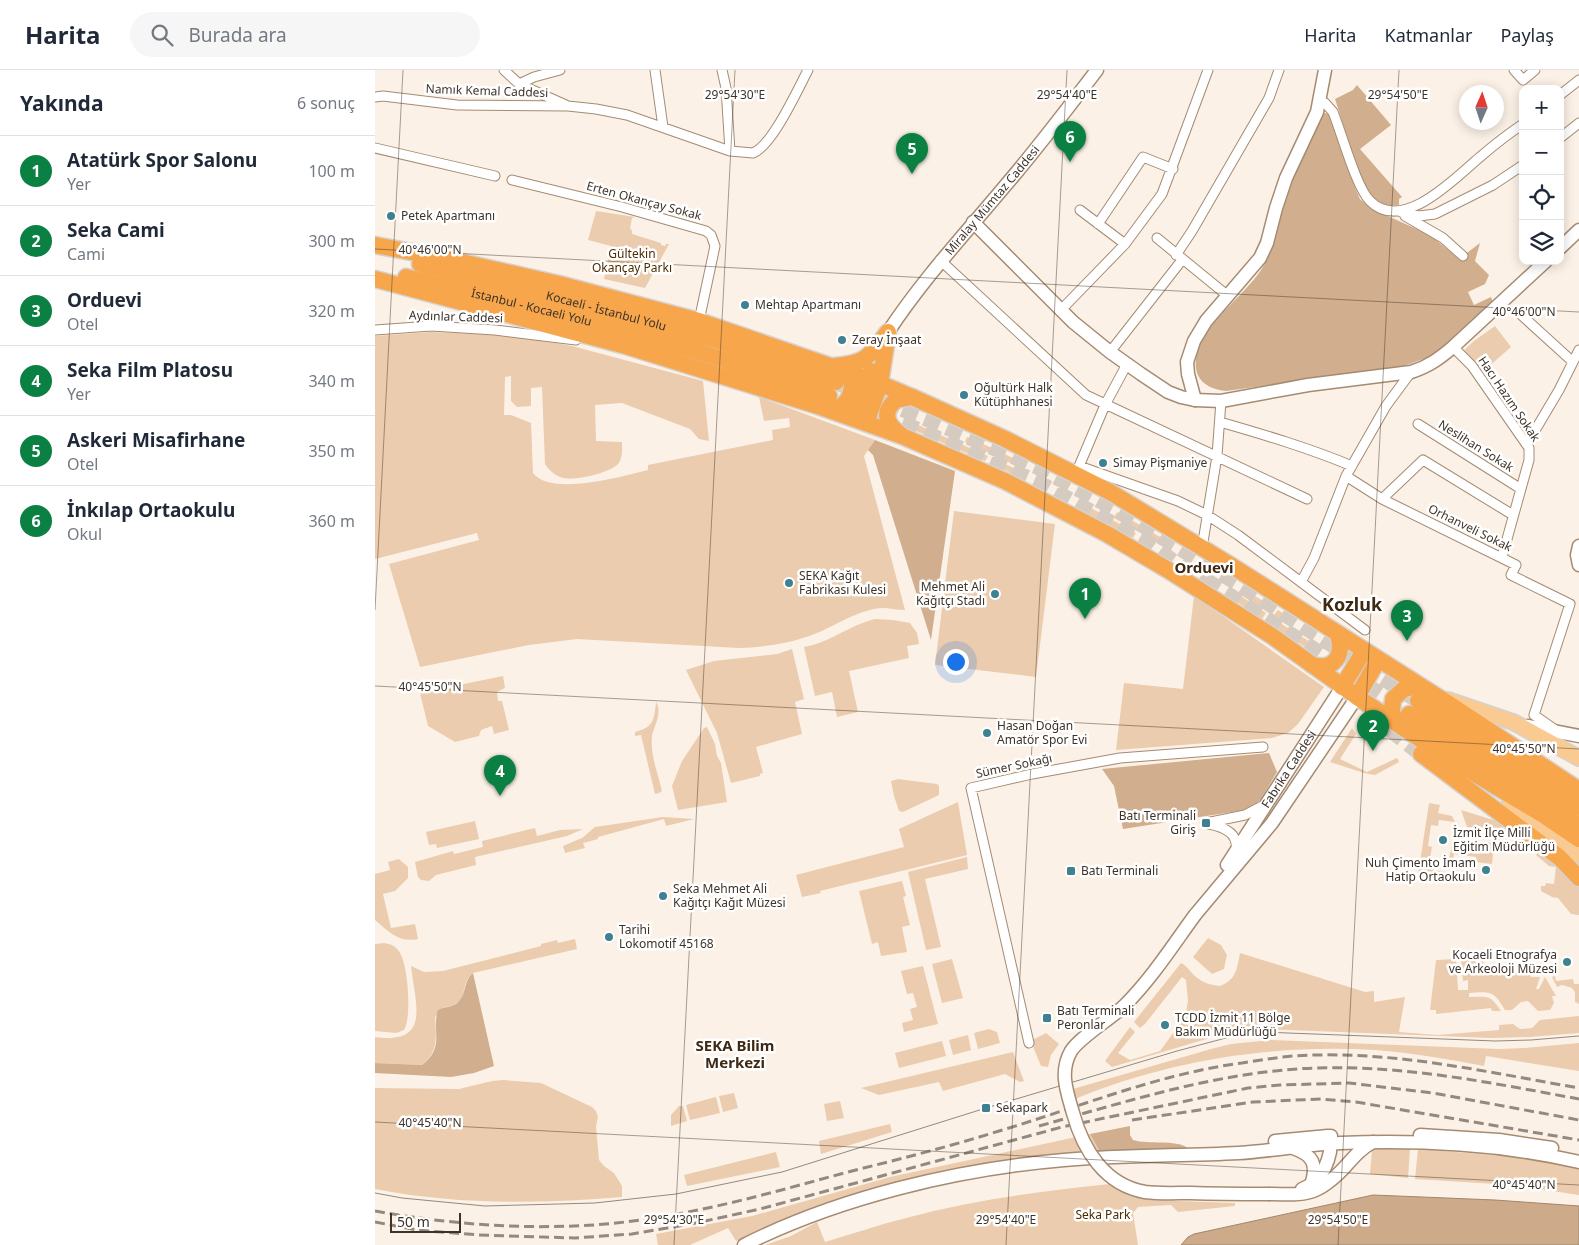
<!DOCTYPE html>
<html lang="tr">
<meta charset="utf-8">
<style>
:root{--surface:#fff;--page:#f6f6f7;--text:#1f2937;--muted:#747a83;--line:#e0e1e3;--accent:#0b8043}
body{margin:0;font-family:"Noto Sans",sans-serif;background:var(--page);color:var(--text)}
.controls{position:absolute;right:15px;top:15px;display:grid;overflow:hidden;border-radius:10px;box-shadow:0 2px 12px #0003}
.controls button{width:45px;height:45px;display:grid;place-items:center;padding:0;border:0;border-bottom:1px solid var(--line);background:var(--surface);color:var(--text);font:25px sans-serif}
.compass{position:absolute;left:1084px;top:15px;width:45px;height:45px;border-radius:50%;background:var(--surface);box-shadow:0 2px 12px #0003;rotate:3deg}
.scale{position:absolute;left:15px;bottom:12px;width:71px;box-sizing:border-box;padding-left:5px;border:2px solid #3e3329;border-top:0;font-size:14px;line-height:18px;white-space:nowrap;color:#3e3329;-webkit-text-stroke:4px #fff;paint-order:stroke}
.you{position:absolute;left:580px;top:591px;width:18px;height:18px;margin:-12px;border:4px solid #fff;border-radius:50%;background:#1a73e8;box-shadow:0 0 0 8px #1a73e833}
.badge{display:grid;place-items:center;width:32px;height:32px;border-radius:50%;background:var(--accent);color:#fff;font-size:16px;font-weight:700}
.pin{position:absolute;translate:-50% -41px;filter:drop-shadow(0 1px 2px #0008)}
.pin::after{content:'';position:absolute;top:26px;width:18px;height:15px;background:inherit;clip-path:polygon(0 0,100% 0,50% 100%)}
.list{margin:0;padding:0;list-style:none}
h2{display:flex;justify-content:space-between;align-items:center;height:65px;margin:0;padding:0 20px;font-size:21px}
h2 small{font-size:16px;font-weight:400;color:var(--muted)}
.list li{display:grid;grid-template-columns:32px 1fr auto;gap:15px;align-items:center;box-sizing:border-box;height:70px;padding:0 20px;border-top:1px solid var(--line)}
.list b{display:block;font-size:19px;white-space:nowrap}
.list p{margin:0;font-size:16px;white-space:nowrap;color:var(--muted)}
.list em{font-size:16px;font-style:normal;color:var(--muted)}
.icon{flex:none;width:28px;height:28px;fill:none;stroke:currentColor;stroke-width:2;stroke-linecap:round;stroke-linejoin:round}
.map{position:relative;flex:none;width:1204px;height:1175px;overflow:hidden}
header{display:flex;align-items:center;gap:30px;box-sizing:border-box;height:70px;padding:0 25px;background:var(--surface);border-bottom:1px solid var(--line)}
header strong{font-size:24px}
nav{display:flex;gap:28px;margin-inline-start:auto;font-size:18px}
.search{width:350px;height:45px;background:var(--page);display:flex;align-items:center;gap:12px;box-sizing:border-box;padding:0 18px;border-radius:28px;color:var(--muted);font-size:19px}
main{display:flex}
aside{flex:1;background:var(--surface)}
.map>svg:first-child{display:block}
.green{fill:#ebccae}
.forest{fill:#d0ae8e}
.water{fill:#ccaa8a;stroke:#a1866d}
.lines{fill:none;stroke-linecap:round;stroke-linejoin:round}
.highway-tunnel{stroke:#d6cbc0;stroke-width:16;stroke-dasharray:16 8;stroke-linecap:butt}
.street-casing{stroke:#a58b72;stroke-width:11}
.secondary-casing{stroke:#a58b72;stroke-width:15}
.primary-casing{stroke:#d5d2d0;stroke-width:18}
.highway-casing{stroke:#d5d2d0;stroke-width:19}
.street{stroke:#fff;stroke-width:9}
.secondary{stroke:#fff;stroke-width:12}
.primary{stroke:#faca93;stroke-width:15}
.highway{stroke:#f7a64b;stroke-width:16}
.tram{stroke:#94897f;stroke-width:1}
.rail{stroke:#94897f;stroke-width:3;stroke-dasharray:10 5;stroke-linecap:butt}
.secondary-bridge-casing{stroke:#a58b72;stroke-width:15;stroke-linecap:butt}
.secondary-bridge{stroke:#fff;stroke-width:12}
.ticks{fill:none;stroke:#3e3329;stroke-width:1;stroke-opacity:0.45}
.poi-dot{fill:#3e8191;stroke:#fff;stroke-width:2}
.labels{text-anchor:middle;stroke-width:5;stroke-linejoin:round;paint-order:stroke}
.street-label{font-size:12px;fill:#3e3329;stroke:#fff}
.poi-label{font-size:12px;fill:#3e3329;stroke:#fff;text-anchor:start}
.park-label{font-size:12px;fill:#4d2c02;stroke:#fff}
.quarter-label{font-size:15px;font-weight:bold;fill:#3e2912;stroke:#fff}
.district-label{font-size:18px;font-weight:bold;fill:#3e2912;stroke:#fff}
.ticks-label{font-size:12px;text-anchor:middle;fill:#3e3329;stroke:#fff;stroke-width:5;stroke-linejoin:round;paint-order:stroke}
</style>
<header>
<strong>Harita</strong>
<div class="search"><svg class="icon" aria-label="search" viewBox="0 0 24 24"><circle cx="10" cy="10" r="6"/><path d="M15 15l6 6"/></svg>Burada ara</div>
<nav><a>Harita</a><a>Katmanlar</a><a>Paylaş</a></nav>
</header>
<main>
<aside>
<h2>Yakında<small>6 sonuç</small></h2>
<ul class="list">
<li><span class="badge">1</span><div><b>Atatürk Spor Salonu</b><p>Yer</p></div><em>100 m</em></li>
<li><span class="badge">2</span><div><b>Seka Cami</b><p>Cami</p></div><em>300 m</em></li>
<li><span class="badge">3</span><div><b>Orduevi</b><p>Otel</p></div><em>320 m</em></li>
<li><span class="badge">4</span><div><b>Seka Film Platosu</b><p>Yer</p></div><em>340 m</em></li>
<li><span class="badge">5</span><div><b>Askeri Misafirhane</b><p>Otel</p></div><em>350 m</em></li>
<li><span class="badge">6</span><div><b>İnkılap Ortaokulu</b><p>Okul</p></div><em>360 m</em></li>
</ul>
</aside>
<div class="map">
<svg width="1204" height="1175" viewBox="0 0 1204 1175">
<rect width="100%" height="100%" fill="#fcf1e6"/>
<path class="green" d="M221 141 260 147 257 148 255 159 257 160V164L286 173V175L290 176 291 174H294L270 218 229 209 236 176 213 170Z
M1120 256 1136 277 1104 305 1085 284 1099 271Z
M55 262 138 265 197 276 328 311 334 371 324 369 315 359 247 333 220 335 221 371 247 372C247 379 248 388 243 394 235 403 199 411 188 408 180 406 174 400 170 394L167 317 156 318V336L142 337 136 331V306L130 307 129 345H136L156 353 158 403C176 427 248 406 273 400V395L398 370 397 360 415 357 414 348 389 351 384 327 500 370 489 386 530 540C522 540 514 538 507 538 479 540 454 561 428 568 407 575 385 577 364 578L202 569 154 575 45 597 14 494 104 470 102 463 0 489V266Z
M534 351 613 386 610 391 532 357Z
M592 367 617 378 614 383 590 372Z
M625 382 649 393 646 398 623 387Z
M621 390 641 399 638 404 618 395Z
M707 433 761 463 758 468 703 439Z
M579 441 680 454 661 607 560 595Z
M742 442 765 455 762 461 739 448Z
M771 459 794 472 791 477 768 464Z
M863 524 891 543 887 549 859 530Z
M819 526 949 617 923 654 913 663 897 668 741 680 749 613 808 619Z
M880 526 896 536 892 541 877 531Z
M903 540 918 550 915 555 899 545Z
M897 548 945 578 941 584 894 554Z
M500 549 518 550 535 553 542 563 544 574 532 576 534 588 474 601 483 642 462 647 457 622 440 626 429 577C454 573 475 555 500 549Z
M417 579 429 629 420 632 427 664 381 677 388 703 385 704V706L356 713 342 663 311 600 339 591 402 584Z
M128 606 130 618 122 622 123 631H127L134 660 119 664 117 656 106 660 104 666 80 672 53 656 45 623Z
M281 632C288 643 279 655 277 666 275 684 283 704 287 721L284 723 280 724 266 665 260 666V662C279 657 279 650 281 632Z
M332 657 340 674 342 686 346 693 352 732 303 740 297 716 307 691 329 658Z
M977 658 981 664 965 689 992 702 1022 688 1024 692 1000 705 989 703 955 692Z
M523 709 562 714 564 716V725L528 742 524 741 519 726 516 711Z
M583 732 592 785 445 821 446 823 427 827 421 805 529 777 524 759Z
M1054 733 1065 735 1063 743 1077 746 1080 752 1064 750 1063 756 1056 755 1053 776 1057 777 1053 799 1070 802 1068 810 1043 805Z
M1086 740 1128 753 1152 773 1131 760H1126L1125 770 1111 766V759L1104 758V756L1100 755V758L1092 757Z
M288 747 319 749 291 756 289 749 223 767V769L208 773 210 778 190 783 188 776 207 768 220 757Z
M100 751 104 769 62 778 61 774 54 775 51 762Z
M160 758 162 766 185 760 208 759 192 766 100 787 101 795 61 805 54 811 46 810 43 807 40 792 78 781 79 784 108 777 107 771Z
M1078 770 1110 775V772L1119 773 1117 794 1101 792V787L1079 784 1078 790 1074 789Z
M1164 778 1204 816V845L1196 844 1183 828 1177 827 1166 821V816H1170L1171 813 1179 814 1181 797 1174 796 1161 785Z
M592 787 593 799 550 809 566 877 551 880 533 802Z
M24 789 33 797V808L20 821 8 824 16 858 40 854 43 869C24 873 14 862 0 850V804L15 800 13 792Z
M527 811 531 826 528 827 535 855 527 857 532 882 506 886 503 872 497 874 484 821Z
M833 868 846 875 852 885 849 899 837 904 818 887Z
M200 869 202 879 98 903C83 915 96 934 70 937L60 947C61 967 64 981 47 995L0 993V967C57 975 40 933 36 896L49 902 68 901 166 876V874L182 870 183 873Z
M9 873C16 874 21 876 25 883 33 896 37 947 29 960L21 963 0 961V874Z
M865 883 990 922 999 921V932L1030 927 1024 962 1063 965 1124 960V955L1138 954 1145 959 1157 958 1165 950 1204 946V963L1155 967 1116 968 890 959 845 965 737 997 730 991 755 957 760 962 743 983 755 990 785 981 810 947 813 931 811 910 807 907 770 954 765 958 759 952 806 893C813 896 815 902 821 907 828 913 836 915 845 916 861 910 862 899 865 883Z
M1108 887 1109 894H1118L1119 902 1154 899 1156 907H1165L1161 919H1164L1170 907 1181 926H1177L1179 933 1175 940 1163 941 1153 931 1146 932 1137 940H1130C1119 921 1116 921 1094 923V927C1113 927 1115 924 1126 941H1117L1116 938 1061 944V940H1055L1061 890 1081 889 1083 920H1093V910L1088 911 1086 888Z
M577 889 588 928 567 933 557 894Z
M548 896 563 954 529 962 527 953 538 950 535 939 542 937 538 923 532 924 526 901Z
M1180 906 1181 911 1198 909 1199 914H1204V934L1200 932V922L1197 918 1187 915 1182 917 1177 907Z
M614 959 622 962 625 973 603 979 599 963Z
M671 963 684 974 676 985 673 997 666 996 659 979 657 970Z
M593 965 596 980 578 985 574 970Z
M896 970 1124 979 1150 978 1204 973V1001L1111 986 1109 996C1073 989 1037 983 1000 980 899 974 794 990 700 1029L698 1019 836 979 856 974Z
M567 971 571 986 524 998 520 983Z
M638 982 649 1011 645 1012 630 1004 568 1021 564 1012 504 1025 486 1018Z
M128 1010 166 1013 217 1037 221 1041 223 1047 221 1056 224 1090 229 1096 239 1103 247 1116V1127C165 1134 82 1135 0 1119V1018L84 1019 117 1011Z
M359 1023 363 1038 348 1042 344 1026Z
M341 1027 345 1043 315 1050 311 1035Z
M465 1031 469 1048 452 1051 449 1034Z
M304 1036H308L312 1051 296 1056V1045Z
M515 1054 517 1062 446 1084 444 1071Z
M715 1064 725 1082 644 1088 553 1105 447 1136 361 1171 353 1158 315 1175H283L281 1164 377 1146 515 1107Z
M1001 1079H1035L1033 1108 995 1104 997 1080Z
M1043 1079 1141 1087 1204 1098V1125L1137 1115 1040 1109Z
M401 1082 405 1097 312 1116 309 1105Z
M735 1114 761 1127 775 1130 860 1133V1136L803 1142 796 1135 763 1137 758 1143 763 1175H390L416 1166 442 1152 450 1172C477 1164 503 1155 531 1148 598 1130 666 1121 735 1114Z"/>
<path class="forest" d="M982 15 1016 55 985 79 1027 127 1024 129V135C1016 136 1009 135 1002 130 984 117 968 52 960 29L978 20Z
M950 43 953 44 957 52 979 115 985 129 995 138 1055 165 1084 189 1105 173 1100 191 1114 205 1110 214 1093 222 1099 235 1116 227 1118 233 1070 277 1054 287 1023 298 851 321C831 319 818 309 821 287 824 258 870 225 886 200 900 179 901 155 909 132 919 102 933 73 946 45Z
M500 370 580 401 556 570 498 385 493 380Z
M894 683 902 702 886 729 876 739 748 759 739 716 727 699Z
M98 903 119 996 99 1003 76 1007 0 1003V993L47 995C71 976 56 961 63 940 69 937 76 937 81 934 92 926 88 911 98 903Z
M755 1056V1065L758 1070C774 1075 800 1069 813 1078L725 1082 715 1064Z"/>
<path class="water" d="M998 1125 1120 1130 1204 1136V1175H806L813 1167 819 1164Z"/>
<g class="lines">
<path class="highway-tunnel" d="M461 312 557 351 661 396 748 443 867 516 1039 628
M482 337 534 356 664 413 776 475 836 520
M830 510 938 579 1034 644
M996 644 1046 684"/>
<g class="street-casing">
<path id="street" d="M129 0 144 14 191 35
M280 0 288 57
M347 0 351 18 355 81
M1139 0 1148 10 1160 0
M144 14 159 7 185 0
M1185 25 1204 10
M0 27 8 26 82 35 193 36 221 39 252 45 355 81 378 83C397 76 423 19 433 0
M944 32 950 33 958 42C967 64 981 117 995 131 1028 164 1081 107 1105 87 1119 75 1133 64 1148 54
M1185 68 1204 53
M0 78 120 106
M137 110 247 137 331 161 336 165 340 176 324 251
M705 140 750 174
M1026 142 1044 146 1060 144 1118 115 1148 95
M1030 146 1068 168 1088 186
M723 154 768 87 798 99
M782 168 853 226
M801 185 817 161 894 28 904 0
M565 190 711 325 932 429
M685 241 750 174 787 124 833 0
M1143 242 1198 292
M0 260 56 256 120 260 201 270
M1078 277 1097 296 1154 378V390L1127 487
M735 282 807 190
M845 352C890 365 934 378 977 396
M1043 354 1146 419
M1152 374 1184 320 1204 280
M704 396 803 431 832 445 863 465 990 560
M702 401 730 335 752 294
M971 406 1007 429 1141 495 1136 505 1195 534 1159 645 1179 659
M1007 429 1048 390 1138 445
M827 478 842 386 846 331
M926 512 939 488 971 406 1011 336 1036 302
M831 753 870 745 889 735
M834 754C849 757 864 763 861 781
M654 973 596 718 657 704 745 688 888 677"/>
</g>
<g class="secondary-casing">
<g id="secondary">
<path d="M598 152 698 252 735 282 766 304 793 322 806 327 820 330 846 331 933 315 1036 302C1053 297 1065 288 1078 277L1171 191"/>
<path d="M1185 178 1204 160"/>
<path id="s1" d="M513 262C548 209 589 165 630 116 662 79 692 39 722 0"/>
<path d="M820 330 813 304 812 292 819 271 831 251 885 188 892 173 901 138 911 108 942 42 950 0"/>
<path d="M1204 476 1202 485 1204 495"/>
<path d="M1153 656 1204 666"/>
<path id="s2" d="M852 795 967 617"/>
<path d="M820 845 897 753 982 627"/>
<path d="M1045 1065 1124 1070 1177 1078"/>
<path d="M900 1071 953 1066"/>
<path d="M918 1078C938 1085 943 1094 936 1115"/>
<path d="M927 1119C948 1112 957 1087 956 1066"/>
<path d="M895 1124C931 1125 942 1126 969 1098 978 1088 985 1079 998 1072"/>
<path d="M369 1175C465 1127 583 1099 689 1090 747 1085 806 1086 864 1083 898 1081 932 1074 966 1073 1045 1070 1127 1074 1204 1092"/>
</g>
</g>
<g class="primary-casing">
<path id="primary" d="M1073 630 1138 652 1204 688
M1135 732 1197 778 1204 785"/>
</g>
<g class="highway-casing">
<g id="highway">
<path d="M0 175 73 189 184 214 324 251 499 311 537 327 630 369 735 422 857 496 1074 634 1204 720"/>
<path id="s3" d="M45 194 178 227 341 270 461 312"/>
<path id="s4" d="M31 207C125 230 218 251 311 278 359 292 407 309 454 326"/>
<path d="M0 209 251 276 443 336 527 366 630 411 732 464 793 500 897 566 988 631 1075 689 1170 746 1204 769"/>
<path d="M460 296C491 293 494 287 512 263"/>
<path d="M455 340C470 338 477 328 477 313L470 301"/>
<path d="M479 348 496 301"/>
<path d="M491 353 505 314 513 262"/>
<path d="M526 365C512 355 506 343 521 330L537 327"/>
<path d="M937 595C960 601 969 585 963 565"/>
<path d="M967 617 989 581"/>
<path d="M982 627 1003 590"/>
<path d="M1043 631 1204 737"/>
<path d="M1034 644 1204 755"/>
<path d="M1020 651 1017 641 1018 629 1029 619 1045 616"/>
<path d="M1046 684 1185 788 1204 808"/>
</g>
</g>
<use href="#street" class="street"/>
<use href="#secondary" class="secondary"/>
<use href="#primary" class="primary"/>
<use href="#highway" class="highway"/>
<path class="tram" d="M0 1123 27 1128 110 1136 220 1133 301 1124 407 1102 611 1038 802 981 851 968 887 962 1120 971 1156 970 1204 966"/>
<path class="rail" d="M757 1050 878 1032 946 1029 981 1032 1204 1070
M664 1056C754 1031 846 1001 941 998 1030 995 1117 1013 1204 1029
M0 1141C83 1156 175 1162 258 1151 330 1142 399 1122 469 1103 521 1090 573 1077 624 1061 705 1037 783 1004 867 993 892 989 916 985 941 985 1030 983 1117 1003 1204 1018
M0 1152 42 1160 104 1165 200 1168 257 1164 321 1153 385 1139 687 1057 873 1018 905 1015 974 1013 1058 1023 1204 1050"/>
<g class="secondary-bridge-casing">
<path id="secondary-bridge" d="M820 845C798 875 777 908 750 935 736 949 706 966 696 981 684 1002 692 1022 698 1043 708 1080 730 1115 770 1122 785 1124 801 1123 816 1123 842 1124 868 1124 895 1124"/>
</g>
<use href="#secondary-bridge" class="secondary-bridge"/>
</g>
<path class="ticks" d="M0 179 1204 242M0 540 28 0M0 616 1204 679M0 1052 1204 1115M299 1175 360 0M631 1175 692 0M963 1175 1024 0"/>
<g class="poi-dot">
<circle cx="16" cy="146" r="5"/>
<circle cx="370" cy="235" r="5"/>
<circle cx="467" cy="270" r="5"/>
<circle cx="589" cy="325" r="5"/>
<circle cx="728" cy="393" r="5"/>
<circle cx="414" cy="513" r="5"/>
<circle cx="620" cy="524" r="5"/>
<circle cx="612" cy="663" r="5"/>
<rect x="826" y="748" width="10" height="10" rx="2.5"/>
<circle cx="1068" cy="770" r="5"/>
<circle cx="1111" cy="800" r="5"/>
<rect x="691" y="796" width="10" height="10" rx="2.5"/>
<circle cx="288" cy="826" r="5"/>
<circle cx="234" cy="867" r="5"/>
<circle cx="1192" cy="892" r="5"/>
<rect x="667" y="943" width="10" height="10" rx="2.5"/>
<circle cx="790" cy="955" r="5"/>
<rect x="606" y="1033" width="10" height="10" rx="2.5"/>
</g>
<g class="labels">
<g class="street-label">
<text transform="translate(112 21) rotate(2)" y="4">Namık Kemal Caddesi</text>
<text dy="4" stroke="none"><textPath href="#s1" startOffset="168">Miralay Mümtaz Caddesi</textPath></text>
<text transform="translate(269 131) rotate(15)" y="4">Erten Okançay Sokak</text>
<text dy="4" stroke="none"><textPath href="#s4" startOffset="129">İstanbul - Kocaeli Yolu</textPath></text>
<text dy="4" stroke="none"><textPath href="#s3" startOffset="192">Kocaeli - İstanbul Yolu</textPath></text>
<text transform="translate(81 247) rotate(2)" y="4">Aydınlar Caddesi</text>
<text transform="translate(1134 329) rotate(56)" y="4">Hacı Hazım Sokak</text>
<text transform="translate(1101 376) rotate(32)" y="4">Neslihan Sokak</text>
<text transform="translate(1095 458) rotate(26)" y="4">Orhanveli Sokak</text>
<text transform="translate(639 696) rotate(-12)" y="4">Sümer Sokağı</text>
<text dy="4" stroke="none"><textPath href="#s2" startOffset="114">Fabrika Caddesi</textPath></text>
</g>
<g class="poi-label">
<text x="26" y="150">Petek Apartmanı</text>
<text x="380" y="239">Mehtap Apartmanı</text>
<text x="477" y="274">Zeray İnşaat</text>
<text x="599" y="322">Oğultürk Halk<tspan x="599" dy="14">Kütüphhanesi</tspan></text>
<text x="738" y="397">Simay Pişmaniye</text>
<text x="424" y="510">SEKA Kağıt<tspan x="424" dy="14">Fabrikası Kulesi</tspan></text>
<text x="610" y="521" text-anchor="end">Mehmet Ali<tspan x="610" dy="14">Kağıtçı Stadı</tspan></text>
<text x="622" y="660">Hasan Doğan<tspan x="622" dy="14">Amatör Spor Evi</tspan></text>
<text x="821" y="750" text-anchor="end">Batı Terminali<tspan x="821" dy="14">Giriş</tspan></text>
<text x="1078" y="767">İzmit İlçe Milli<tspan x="1078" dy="14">Eğitim Müdürlüğü</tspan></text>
<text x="1101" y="797" text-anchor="end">Nuh Çimento İmam<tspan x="1101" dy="14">Hatip Ortaokulu</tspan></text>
<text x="706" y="805">Batı Terminali</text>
<text x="298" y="823">Seka Mehmet Ali<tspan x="298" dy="14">Kağıtçı Kağıt Müzesi</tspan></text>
<text x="244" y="864">Tarihi<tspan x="244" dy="14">Lokomotif 45168</tspan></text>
<text x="1182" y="889" text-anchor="end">Kocaeli Etnografya<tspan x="1182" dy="14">ve Arkeoloji Müzesi</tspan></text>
<text x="682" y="945">Batı Terminali<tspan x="682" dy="14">Peronlar</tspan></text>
<text x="800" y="952">TCDD İzmit 11 Bölge<tspan x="800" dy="14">Bakım Müdürlüğü</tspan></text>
<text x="621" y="1042">Sekapark</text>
</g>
<g class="park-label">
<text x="257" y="188">Gültekin<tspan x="257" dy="14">Okançay Parkı</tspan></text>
<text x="728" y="1149">Seka Park</text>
</g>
<g class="quarter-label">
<text x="829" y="503">Orduevi</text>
<text x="360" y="981">SEKA Bilim<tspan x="360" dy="17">Merkezi</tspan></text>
</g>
<g class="district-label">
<text x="977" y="541">Kozluk</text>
</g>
</g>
<g class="ticks-label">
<text x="360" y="29">29°54'30"E</text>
<text x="692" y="29">29°54'40"E</text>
<text x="1023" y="29">29°54'50"E</text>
<text x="55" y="184">40°46'00"N</text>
<text x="1149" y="246">40°46'00"N</text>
<text x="55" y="621">40°45'50"N</text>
<text x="1149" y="683">40°45'50"N</text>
<text x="55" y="1057">40°45'40"N</text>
<text x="1149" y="1119">40°45'40"N</text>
<text x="299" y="1154">29°54'30"E</text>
<text x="631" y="1154">29°54'40"E</text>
<text x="963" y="1154">29°54'50"E</text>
</g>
</svg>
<div class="controls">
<button>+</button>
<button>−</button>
<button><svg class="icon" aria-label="locate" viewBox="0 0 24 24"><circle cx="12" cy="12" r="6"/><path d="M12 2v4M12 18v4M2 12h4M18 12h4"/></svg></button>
<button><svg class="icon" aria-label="layers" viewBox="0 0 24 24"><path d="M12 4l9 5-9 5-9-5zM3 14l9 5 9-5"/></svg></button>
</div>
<svg class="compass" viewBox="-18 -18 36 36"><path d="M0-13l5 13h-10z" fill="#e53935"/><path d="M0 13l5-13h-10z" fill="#747a83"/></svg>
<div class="scale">50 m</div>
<div class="you"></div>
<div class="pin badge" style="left:710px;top:549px">1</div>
<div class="pin badge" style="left:998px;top:681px">2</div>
<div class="pin badge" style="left:1032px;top:571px">3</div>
<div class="pin badge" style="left:125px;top:726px">4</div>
<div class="pin badge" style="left:537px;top:104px">5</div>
<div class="pin badge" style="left:695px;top:92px">6</div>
</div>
</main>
